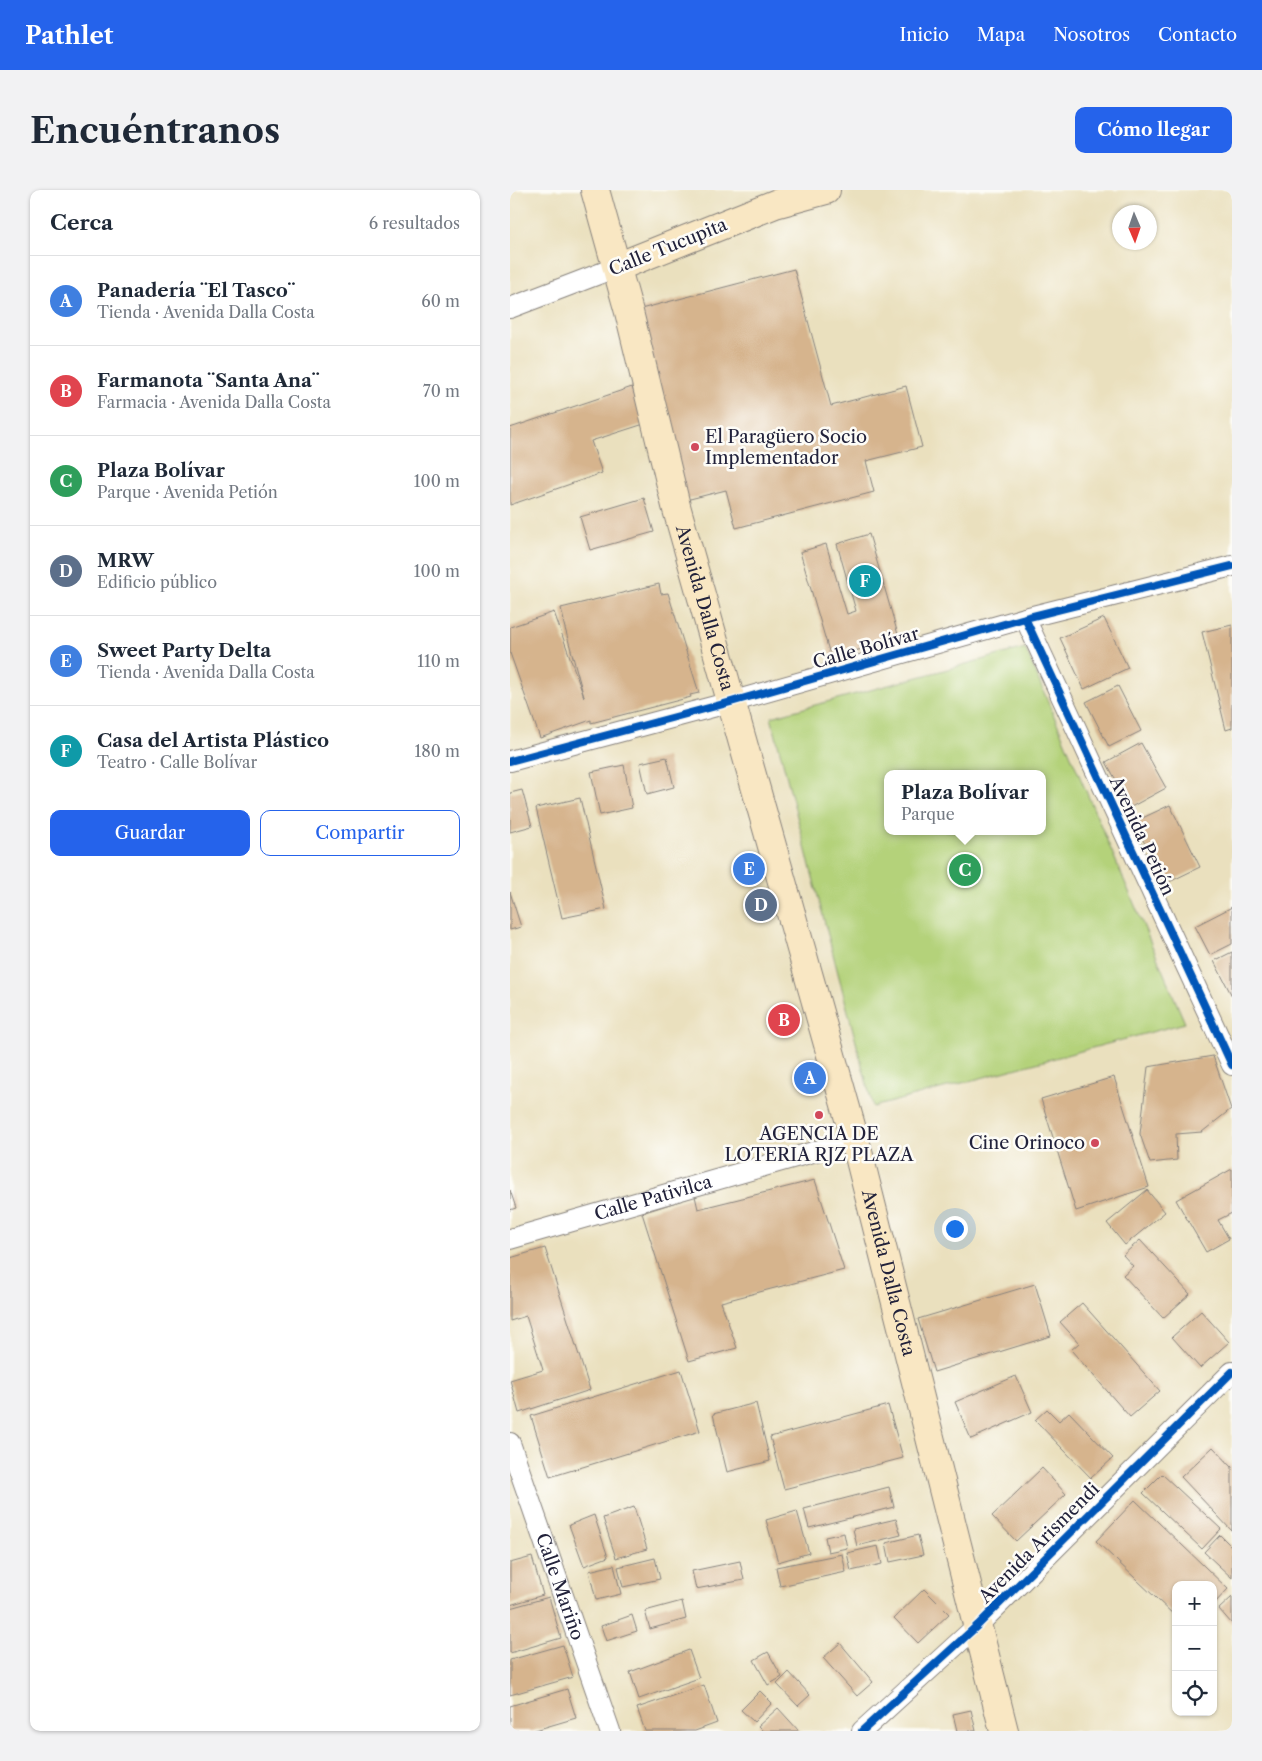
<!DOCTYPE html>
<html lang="es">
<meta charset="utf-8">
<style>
:root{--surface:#fff;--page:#f2f2f3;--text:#1f2937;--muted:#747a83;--line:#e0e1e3;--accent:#2563eb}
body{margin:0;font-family:"Libre Caslon Text",serif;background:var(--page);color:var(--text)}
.controls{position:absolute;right:15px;bottom:15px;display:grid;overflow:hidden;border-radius:10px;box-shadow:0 1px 4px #0004}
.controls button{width:45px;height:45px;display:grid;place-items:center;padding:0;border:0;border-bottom:1px solid var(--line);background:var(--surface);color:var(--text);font:25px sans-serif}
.compass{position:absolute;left:602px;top:15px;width:45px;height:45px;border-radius:50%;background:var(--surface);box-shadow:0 1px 4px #0004;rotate:178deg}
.you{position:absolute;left:444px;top:1038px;width:18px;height:18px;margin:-12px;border:4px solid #fff;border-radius:50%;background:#1a73e8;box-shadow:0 0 0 8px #1a73e833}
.badge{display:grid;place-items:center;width:32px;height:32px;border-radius:50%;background:var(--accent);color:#fff;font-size:16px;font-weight:700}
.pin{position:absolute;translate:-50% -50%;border:2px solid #fff;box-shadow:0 1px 5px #0006}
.popup{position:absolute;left:374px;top:580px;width:162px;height:65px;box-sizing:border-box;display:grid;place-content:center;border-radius:10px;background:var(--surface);filter:drop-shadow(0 1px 4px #0005);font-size:16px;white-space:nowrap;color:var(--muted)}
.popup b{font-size:19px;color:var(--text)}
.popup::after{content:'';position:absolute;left:50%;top:100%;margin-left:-10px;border:10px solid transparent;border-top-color:var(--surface)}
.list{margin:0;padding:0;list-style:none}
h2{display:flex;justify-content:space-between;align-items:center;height:65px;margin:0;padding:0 20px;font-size:21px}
h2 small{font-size:16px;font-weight:400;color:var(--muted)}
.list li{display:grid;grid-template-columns:32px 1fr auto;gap:15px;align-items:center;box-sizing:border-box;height:90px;padding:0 20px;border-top:1px solid var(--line)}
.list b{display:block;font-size:19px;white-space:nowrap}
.list p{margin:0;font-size:16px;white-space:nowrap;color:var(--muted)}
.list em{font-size:16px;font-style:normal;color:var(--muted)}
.actions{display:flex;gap:10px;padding:15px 20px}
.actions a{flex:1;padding:11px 0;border:1px solid var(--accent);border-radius:10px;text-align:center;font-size:18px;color:var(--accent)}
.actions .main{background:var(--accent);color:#fff}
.icon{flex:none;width:28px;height:28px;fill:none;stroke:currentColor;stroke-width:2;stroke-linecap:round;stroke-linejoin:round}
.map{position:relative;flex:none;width:722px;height:1541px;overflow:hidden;border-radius:10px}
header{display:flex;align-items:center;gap:30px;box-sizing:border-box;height:70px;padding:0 25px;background:var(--accent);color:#fff}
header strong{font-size:24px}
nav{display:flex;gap:28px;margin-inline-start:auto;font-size:18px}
.intro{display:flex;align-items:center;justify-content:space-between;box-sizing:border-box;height:120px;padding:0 30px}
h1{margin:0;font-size:35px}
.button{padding:12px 22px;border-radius:10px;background:var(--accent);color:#fff;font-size:18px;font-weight:700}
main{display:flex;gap:30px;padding:0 30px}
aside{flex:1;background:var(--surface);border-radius:10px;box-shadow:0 1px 4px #0004}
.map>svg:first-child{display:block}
.green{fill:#b4d27a;stroke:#6b7a5a;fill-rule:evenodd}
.building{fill:#d6b48d}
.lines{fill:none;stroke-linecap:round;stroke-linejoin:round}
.minor-casing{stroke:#86817c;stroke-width:22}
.secondary-casing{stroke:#86817c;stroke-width:30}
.minor{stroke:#fff;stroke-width:20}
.secondary{stroke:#f9e7c3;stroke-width:28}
.cycleway-casing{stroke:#fdfcf7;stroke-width:11}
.cycleway{stroke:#0057b8;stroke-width:8}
.poi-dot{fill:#d1495b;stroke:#fdfcf7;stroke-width:2}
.labels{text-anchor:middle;stroke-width:5;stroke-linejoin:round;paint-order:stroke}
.street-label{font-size:18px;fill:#22223b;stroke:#fdfcf7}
.poi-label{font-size:18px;fill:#22223b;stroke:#fdfcf7;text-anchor:start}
</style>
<header>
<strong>Pathlet</strong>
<nav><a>Inicio</a><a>Mapa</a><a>Nosotros</a><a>Contacto</a></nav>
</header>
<div class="intro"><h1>Encuéntranos</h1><a class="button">Cómo llegar</a></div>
<main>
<aside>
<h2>Cerca<small>6 resultados</small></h2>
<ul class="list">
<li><span class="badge" style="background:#3f7fe0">A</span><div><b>Panadería ¨El Tasco¨</b><p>Tienda · Avenida Dalla Costa</p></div><em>60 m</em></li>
<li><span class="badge" style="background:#e0444e">B</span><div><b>Farmanota ¨Santa Ana¨</b><p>Farmacia · Avenida Dalla Costa</p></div><em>70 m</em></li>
<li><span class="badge" style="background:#2e9e5b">C</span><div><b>Plaza Bolívar</b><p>Parque · Avenida Petión</p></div><em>100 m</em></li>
<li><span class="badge" style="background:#5c6f8a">D</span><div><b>MRW</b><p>Edificio público</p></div><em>100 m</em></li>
<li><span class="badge" style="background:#3f7fe0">E</span><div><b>Sweet Party Delta</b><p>Tienda · Avenida Dalla Costa</p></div><em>110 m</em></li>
<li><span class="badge" style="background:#0f9aa8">F</span><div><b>Casa del Artista Plástico</b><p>Teatro · Calle Bolívar</p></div><em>180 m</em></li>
</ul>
<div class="actions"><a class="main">Guardar</a><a>Compartir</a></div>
</aside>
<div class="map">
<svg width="722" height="1541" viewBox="0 0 722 1541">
<rect width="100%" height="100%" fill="#fdfcf7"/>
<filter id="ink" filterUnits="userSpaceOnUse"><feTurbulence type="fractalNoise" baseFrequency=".02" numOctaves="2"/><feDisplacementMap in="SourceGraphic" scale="10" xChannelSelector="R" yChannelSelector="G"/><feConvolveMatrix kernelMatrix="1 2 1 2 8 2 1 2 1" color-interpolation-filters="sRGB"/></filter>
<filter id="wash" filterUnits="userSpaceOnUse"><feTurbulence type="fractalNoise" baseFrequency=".0096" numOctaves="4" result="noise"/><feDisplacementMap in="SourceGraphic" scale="20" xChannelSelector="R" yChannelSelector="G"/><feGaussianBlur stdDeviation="1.12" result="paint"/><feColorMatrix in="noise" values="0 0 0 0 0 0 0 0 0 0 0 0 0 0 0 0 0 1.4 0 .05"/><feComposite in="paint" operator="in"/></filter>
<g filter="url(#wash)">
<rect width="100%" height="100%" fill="#eae0be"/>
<path class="green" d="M515 458 675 833 363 917 261 527ZM378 584H532V641H378Z"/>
<g id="blocks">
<path class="building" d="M284 79 321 216 396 196 412 257 356 271 364 302 226 338 216 300 172 311 123 121Z
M122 197 134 234 81 251 92 283 0 315V238Z
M134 308 144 342 80 360 70 327Z
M359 344 389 448 321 468 290 362 316 354 337 424 346 421 327 354Z
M149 394 151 404 158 403 189 503 180 505 181 507 81 533V530L30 548 0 463V437L44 422 74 507 53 431H54L51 418Z
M594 428 618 478 574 499 550 448Z
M722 435V538L716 540 692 442Z
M608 496 631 541 599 557 576 512Z
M631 553 656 598 621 617 596 572Z
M157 567 164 597 137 604 130 573Z
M114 575 122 618 90 625 81 582Z
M12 600 22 636 0 642V603Z
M70 608 96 719 52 728 26 618Z
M660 615 690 677 655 694 624 632Z
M0 702 11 737 0 740Z
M722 717V754L700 765 685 736Z
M722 762V806L704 771Z
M703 866 721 919 692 942 666 944 667 970 640 973 630 944 638 877Z
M604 887 639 997 566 1021 531 909Z
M722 979V1023L708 1030 719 1049 696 1062 666 1010Z
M305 990 334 1080 211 1112 227 1158 179 1171 132 1023 185 1006 188 1019Z
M0 1000 6 1018 0 1020Z
M637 1000 655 1022 615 1055 597 1033Z
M630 1050 680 1104 653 1128 613 1085 623 1076 613 1065Z
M35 1058 80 1200 9 1223 0 1190 33 1180 16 1126 0 1131V1068Z
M525 1094 541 1146 424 1182 408 1129Z
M572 1113 650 1201 620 1227 561 1160 569 1153 550 1132Z
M691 1121 719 1152 690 1178 662 1147Z
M171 1180 190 1241 40 1287 21 1226Z
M506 1186 522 1222 461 1249 445 1212Z
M246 1213 260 1271 217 1282 203 1224Z
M378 1215 393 1268 274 1299 260 1247Z
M537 1219 549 1231 559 1222 603 1268 581 1288 525 1230Z
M703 1257 722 1277V1341L671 1287Z
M532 1278 556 1304 506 1351 482 1326Z
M652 1284 711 1339 692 1359 633 1303Z
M379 1297 384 1317 299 1338 294 1319Z
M625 1310 718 1399 703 1415V1395H666V1427L586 1351Z
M124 1317 137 1359 106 1368 93 1328Z
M287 1321 299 1363 268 1372 256 1330Z
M84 1325 98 1367 74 1376 59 1335Z
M386 1329 391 1345 347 1356 343 1339Z
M334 1343 337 1358 318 1362 315 1347Z
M408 1345 413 1365 380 1372 376 1353Z
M710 1345 722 1357V1388L694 1362Z
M368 1356 372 1374 341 1381 337 1363Z
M332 1364 336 1382 270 1396 266 1377Z
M22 1367 33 1405 0 1415V1373Z
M145 1368 150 1389 113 1397 108 1377Z
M230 1371 234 1390 186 1399 182 1381Z
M104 1375 111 1404 86 1410 79 1381Z
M414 1399 439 1424 408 1453 384 1428Z
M39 1407 51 1448 0 1463V1418Z
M722 1407V1434L709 1419Z
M172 1411 176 1429 140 1439 135 1421Z
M122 1425 127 1441 96 1451 91 1436Z
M330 1453 363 1492 347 1506 313 1468Z
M53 1455 63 1487 0 1505V1470Z
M179 1460 189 1488 129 1509 120 1482Z
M258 1462 272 1487 258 1495 244 1470Z
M279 1482 300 1505 288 1516 267 1494Z
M194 1495 207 1533 185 1541H135L127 1518Z
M57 1499 66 1528 22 1541H0V1516Z
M250 1501 262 1513 244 1532 231 1520Z
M268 1518 289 1541H253L248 1536Z
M461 1520 466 1541H447L443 1524Z"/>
</g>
</g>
<g filter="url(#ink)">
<use href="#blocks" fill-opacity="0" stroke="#86817c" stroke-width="1"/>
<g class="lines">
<g class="minor-casing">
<g id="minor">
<path d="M0 118 107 77"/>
<path d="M515 428 722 875"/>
<path d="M0 571 221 512 515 428 722 376"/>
<path id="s1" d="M0 1049 345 950"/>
<path id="s2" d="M0 1253 100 1541"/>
<path d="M352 1541 468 1435 722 1182"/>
</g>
</g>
<g class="secondary-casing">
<g id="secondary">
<path id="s3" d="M85 0 119 122 166 316 345 950 494 1541"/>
<path d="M107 77 265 14 316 0"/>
</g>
</g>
<use href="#minor" class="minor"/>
<use href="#secondary" class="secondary"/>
<g class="cycleway-casing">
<path id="cycleway" d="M515 428 722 875
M0 571 221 512 515 428 722 376
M352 1541 468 1435 722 1182"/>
</g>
<use href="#cycleway" class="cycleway"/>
</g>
</g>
<g class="poi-dot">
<circle cx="185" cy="257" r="5"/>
<circle cx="309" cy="925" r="5"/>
<circle cx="585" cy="953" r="5"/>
</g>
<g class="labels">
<g class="street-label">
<text transform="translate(158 57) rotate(-22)" y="6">Calle Tucupita</text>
<text dy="6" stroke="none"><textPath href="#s3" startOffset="432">Avenida Dalla Costa</textPath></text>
<text transform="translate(356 458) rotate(-16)" y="6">Calle Bolívar</text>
<text transform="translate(632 646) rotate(65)" y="6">Avenida Petión</text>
<text dy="6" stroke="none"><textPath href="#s1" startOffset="149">Calle Pativilca</textPath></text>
<text dy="6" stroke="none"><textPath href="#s3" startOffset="1122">Avenida Dalla Costa</textPath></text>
<text transform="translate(529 1353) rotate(-45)" y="6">Avenida Arismendi</text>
<text dy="6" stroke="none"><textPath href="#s2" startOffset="152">Calle Mariño</textPath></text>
</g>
<g class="poi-label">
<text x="195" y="253">El Paragüero Socio<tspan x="195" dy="21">Implementador</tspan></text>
<text x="309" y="950" text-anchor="middle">AGENCIA DE<tspan x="309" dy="21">LOTERIA RJZ PLAZA</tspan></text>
<text x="575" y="959" text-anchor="end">Cine Orinoco</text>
</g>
</g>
</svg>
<div class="controls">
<button>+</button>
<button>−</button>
<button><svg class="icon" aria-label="locate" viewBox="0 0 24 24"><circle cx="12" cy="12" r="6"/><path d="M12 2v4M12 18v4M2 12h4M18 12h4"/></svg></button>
</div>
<svg class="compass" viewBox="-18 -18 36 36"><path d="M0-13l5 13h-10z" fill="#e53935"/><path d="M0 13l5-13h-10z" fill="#747a83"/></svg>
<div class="you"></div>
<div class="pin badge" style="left:300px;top:888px;background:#3f7fe0">A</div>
<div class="pin badge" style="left:274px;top:830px;background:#e0444e">B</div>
<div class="pin badge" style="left:455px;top:680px;background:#2e9e5b">C</div>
<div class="popup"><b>Plaza Bolívar</b>Parque</div>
<div class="pin badge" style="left:251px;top:715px;background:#5c6f8a">D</div>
<div class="pin badge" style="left:239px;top:679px;background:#3f7fe0">E</div>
<div class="pin badge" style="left:355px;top:391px;background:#0f9aa8">F</div>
</div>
</main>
